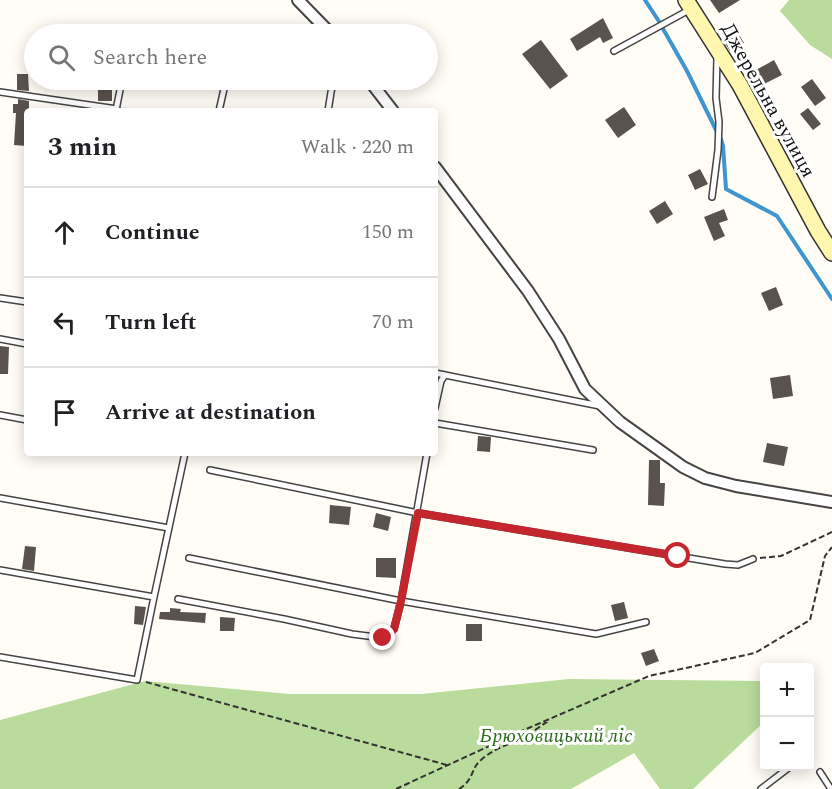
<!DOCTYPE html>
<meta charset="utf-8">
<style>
:root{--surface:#fff;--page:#f2f2f2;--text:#202124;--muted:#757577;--line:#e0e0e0}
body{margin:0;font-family:Spectral,serif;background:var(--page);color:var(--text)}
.controls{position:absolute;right:18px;bottom:18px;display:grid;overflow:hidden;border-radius:6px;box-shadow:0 3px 15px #0003}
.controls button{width:54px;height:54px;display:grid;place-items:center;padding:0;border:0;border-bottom:2px solid var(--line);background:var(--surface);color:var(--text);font:30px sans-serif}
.stop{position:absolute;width:18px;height:18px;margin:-14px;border:4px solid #c4262e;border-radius:50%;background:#fff}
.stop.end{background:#c4262e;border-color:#fff;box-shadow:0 2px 6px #0008}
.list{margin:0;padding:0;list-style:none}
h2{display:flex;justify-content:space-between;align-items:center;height:78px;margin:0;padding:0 24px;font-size:26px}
h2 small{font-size:20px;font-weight:400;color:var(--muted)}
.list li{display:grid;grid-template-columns:39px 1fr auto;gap:18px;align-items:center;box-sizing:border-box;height:90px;padding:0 24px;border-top:2px solid var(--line)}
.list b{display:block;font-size:22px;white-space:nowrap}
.list em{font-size:20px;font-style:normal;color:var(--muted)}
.icon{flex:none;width:33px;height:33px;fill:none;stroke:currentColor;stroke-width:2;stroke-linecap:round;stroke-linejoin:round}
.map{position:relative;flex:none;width:832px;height:789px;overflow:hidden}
.search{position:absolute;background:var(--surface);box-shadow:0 3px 15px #0003;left:24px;top:24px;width:414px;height:66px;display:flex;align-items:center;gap:15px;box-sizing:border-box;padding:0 21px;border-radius:33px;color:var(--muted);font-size:22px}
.panel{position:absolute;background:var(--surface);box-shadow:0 3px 15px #0003;left:24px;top:108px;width:414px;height:348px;border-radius:6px}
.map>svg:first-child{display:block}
.forest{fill:#b9dc9c}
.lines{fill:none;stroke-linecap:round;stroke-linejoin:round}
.stream{stroke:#3f96cf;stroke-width:4}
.building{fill:#5a524d}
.lane-casing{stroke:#444;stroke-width:8}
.street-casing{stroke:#444;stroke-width:14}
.secondary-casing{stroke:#333;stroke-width:18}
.path{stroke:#333;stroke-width:2;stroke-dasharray:6 3;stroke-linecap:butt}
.lane{stroke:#fff;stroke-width:5}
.street{stroke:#fff;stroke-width:10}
.secondary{stroke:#fff6b0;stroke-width:15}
.route{stroke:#c4262e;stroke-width:8}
.labels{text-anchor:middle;stroke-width:6;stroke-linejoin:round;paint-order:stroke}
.street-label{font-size:20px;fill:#111;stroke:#fff}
.park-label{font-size:20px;font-style:italic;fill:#2f6b1f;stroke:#fff}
</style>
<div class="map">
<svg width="832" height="789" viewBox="0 0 832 789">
<rect width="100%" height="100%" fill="#fffdf5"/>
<path class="forest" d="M789 0H832V59L810 45 780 11Z
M569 679 764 681V722L693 789H660L634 753 571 789H0V720L145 681 289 694H421Z"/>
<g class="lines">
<path class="stream" d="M645 0 660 23
M662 27 687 71 717 132
M721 139 723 146 726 189 777 216 832 299"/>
</g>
<path class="building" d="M710 0H740L719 13Z
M603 18 613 38 603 43 600 37 577 51 570 39Z
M737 31 744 43 730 51 723 40Z
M541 40 568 76 550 89 522 54Z
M774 60 782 75 764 84 756 70Z
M17 74H28L29 91 17 90Z
M812 79 826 98 815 106 801 87Z
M98 85H112V101H98Z
M18 99 29 101V111H27V146L14 145 16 113H13V104H18Z
M624 107 636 125 618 138 605 120Z
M808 108 821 124 813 130 800 114Z
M700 169 708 184 695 190 688 175Z
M665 201 673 214 657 224 649 211Z
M724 209 728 220 719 223 725 236 714 241 704 217Z
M776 287 783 305 769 311 761 293Z
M0 346 9 347 8 374H0Z
M790 375 793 396 773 399 770 378Z
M478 436 491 437 490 452 477 451Z
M767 443 788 447 784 466 763 462Z
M649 460H660V483H665L664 506 648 505Z
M330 505 351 507 349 525 329 523Z
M376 513 391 517 388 531 373 527Z
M25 546 36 547 34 571 22 569Z
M376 558H396V578L376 577Z
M624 602 628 618 615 621 611 605Z
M135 606 146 607 143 625 134 624Z
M170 608 181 609 180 612 206 613 205 623 159 619 160 612H170Z
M220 617 235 618 234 631H220Z
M466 624H482V641H466Z
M654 649 659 661 646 666 641 653Z"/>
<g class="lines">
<g class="lane-casing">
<path id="lane" d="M614 51 689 10
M0 92 117 109
M116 110 122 80
M219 111 226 80
M328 111 333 80
M712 197 718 150 719 122 716 98 717 58
M0 298 27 302
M0 339 27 344
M435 373 600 406
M435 408 441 381 445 375
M0 415 27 420
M435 423 593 450
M210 470 418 513 725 564 738 565 753 559
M0 498 169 528
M189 558 401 601 596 634 646 622
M0 570 154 597 185 453
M178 599 284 619 352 634 383 638 394 629 401 601 427 453
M0 657 137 680 154 597
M820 772 831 789
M761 789 791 766"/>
</g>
<g class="street-casing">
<path id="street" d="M298 0 331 34
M369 80 393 111
M435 167 528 291 559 339 585 389 620 422 683 467 705 478 736 486 832 502"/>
</g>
<g class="secondary-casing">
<path id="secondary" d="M686 0 740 85 818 231 832 253"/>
</g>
<path class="path" d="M760 558 781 556 832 532
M146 682 447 765
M396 789 524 730 649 676 755 653 810 620 825 556 832 547
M459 789C475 779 470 769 481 760 494 748 511 744 526 736 534 731 542 725 550 720"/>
<use href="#lane" class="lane"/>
<use href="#street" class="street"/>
<use href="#secondary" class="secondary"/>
</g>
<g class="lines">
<path class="route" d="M383 638 394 629 401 601 418 513 678 556"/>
</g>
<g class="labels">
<g class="street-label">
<text transform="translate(769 100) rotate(61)" y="7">Джерельна вулиця</text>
</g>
<g class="park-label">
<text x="556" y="742">Брюховицький ліс</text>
</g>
</g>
</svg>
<div class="controls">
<button>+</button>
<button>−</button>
</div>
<div class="stop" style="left:678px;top:556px"></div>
<div class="stop end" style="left:383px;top:638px"></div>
<div class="search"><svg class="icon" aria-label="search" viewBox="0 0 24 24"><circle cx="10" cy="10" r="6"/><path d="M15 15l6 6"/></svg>Search here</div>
<section class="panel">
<h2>3 min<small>Walk · 220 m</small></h2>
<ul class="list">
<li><svg class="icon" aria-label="ahead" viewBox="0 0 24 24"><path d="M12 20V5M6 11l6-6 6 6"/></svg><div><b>Continue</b></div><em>150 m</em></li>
<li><svg class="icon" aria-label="left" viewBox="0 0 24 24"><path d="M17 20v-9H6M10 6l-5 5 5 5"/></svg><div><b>Turn left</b></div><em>70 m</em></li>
<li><svg class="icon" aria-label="arrive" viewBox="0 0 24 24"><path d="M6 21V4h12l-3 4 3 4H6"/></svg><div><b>Arrive at destination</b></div></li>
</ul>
</section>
</div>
